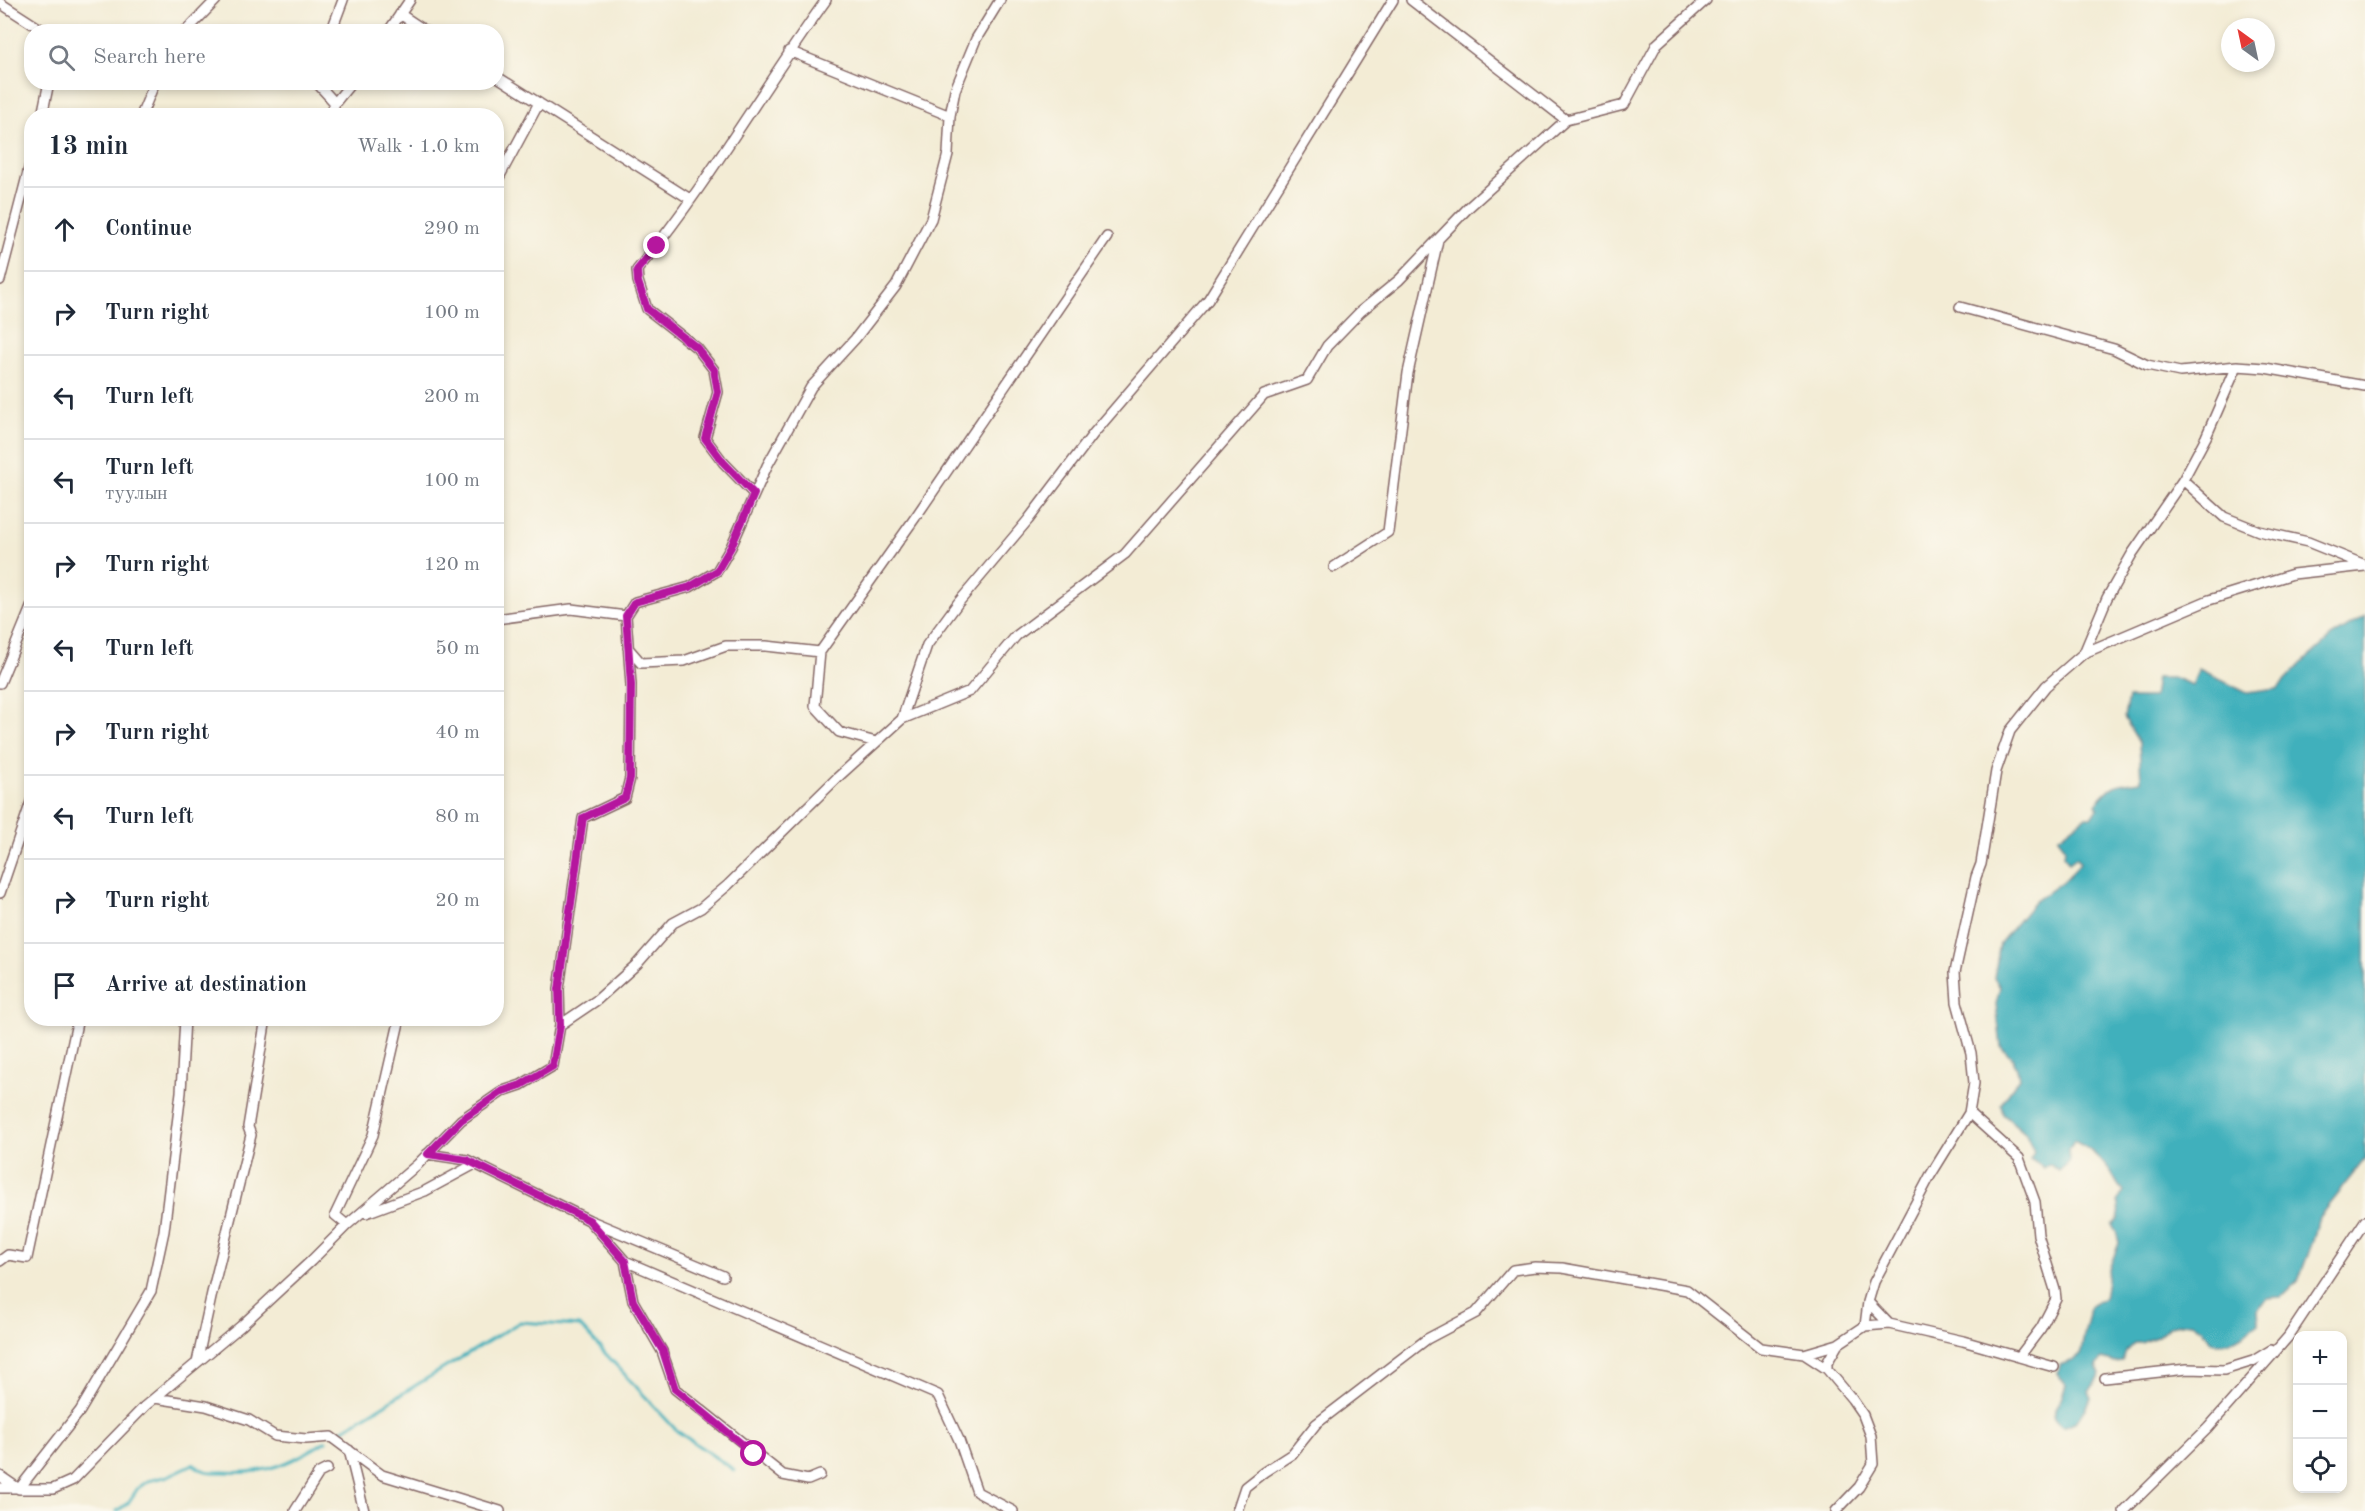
<!DOCTYPE html>
<meta charset="utf-8">
<style>
:root{--surface:#fff;--page:#f2f2f3;--text:#1f2937;--muted:#747a83;--line:#e0e1e3}
body{margin:0;font-family:"Old Standard TT",serif;background:var(--page);color:var(--text)}
.controls{position:absolute;right:18px;bottom:18px;display:grid;overflow:hidden;border-radius:12px;box-shadow:0 3px 9px #0003}
.controls button{width:54px;height:54px;display:grid;place-items:center;padding:0;border:0;border-bottom:2px solid var(--line);background:var(--surface);color:var(--text);font:30px sans-serif}
.compass{position:absolute;left:2221px;top:18px;width:54px;height:54px;border-radius:50%;background:var(--surface);box-shadow:0 3px 9px #0003;rotate:327deg}
.stop{position:absolute;width:18px;height:18px;margin:-14px;border:4px solid #b5179e;border-radius:50%;background:#fff}
.stop.end{background:#b5179e;border-color:#fff;box-shadow:0 2px 6px #0008}
.list{margin:0;padding:0;list-style:none}
h2{display:flex;justify-content:space-between;align-items:center;height:78px;margin:0;padding:0 24px;font-size:26px}
h2 small{font-size:20px;font-weight:400;color:var(--muted)}
.list li{display:grid;grid-template-columns:39px 1fr auto;gap:18px;align-items:center;box-sizing:border-box;height:84px;padding:0 24px;border-top:2px solid var(--line)}
.list b{display:block;font-size:22px;white-space:nowrap}
.list p{margin:0;font-size:20px;white-space:nowrap;color:var(--muted)}
.list em{font-size:20px;font-style:normal;color:var(--muted)}
.icon{flex:none;width:33px;height:33px;fill:none;stroke:currentColor;stroke-width:2;stroke-linecap:round;stroke-linejoin:round}
.map{position:relative;flex:none;width:2365px;height:1511px;overflow:hidden}
.search{position:absolute;background:var(--surface);box-shadow:0 3px 9px #0003;left:24px;top:24px;width:480px;height:66px;display:flex;align-items:center;gap:15px;box-sizing:border-box;padding:0 21px;border-radius:24px;color:var(--muted);font-size:22px}
.panel{position:absolute;background:var(--surface);box-shadow:0 3px 9px #0003;left:24px;top:108px;width:480px;height:918px;border-radius:24px}
.map>svg:first-child{display:block}
.water{fill:#40b0bc;stroke:#456874;stroke-width:1.5}
.lines{fill:none;stroke-linecap:round;stroke-linejoin:round}
.stream{stroke:#40b0bc;stroke-width:3}
.minor-casing{stroke:#856766;stroke-width:12}
.minor{stroke:#fff;stroke-width:9}
.route{stroke:#b5179e;stroke-width:8}
</style>
<div class="map">
<svg width="2365" height="1511" viewBox="0 0 2365 1511">
<rect width="100%" height="100%" fill="#fbf7ec"/>
<filter id="ink" filterUnits="userSpaceOnUse"><feTurbulence type="fractalNoise" baseFrequency=".0167" numOctaves="2"/><feDisplacementMap in="SourceGraphic" scale="12" xChannelSelector="R" yChannelSelector="G"/><feConvolveMatrix kernelMatrix="1 2 1 2 8 2 1 2 1" color-interpolation-filters="sRGB"/></filter>
<filter id="wash" filterUnits="userSpaceOnUse"><feTurbulence type="fractalNoise" baseFrequency=".008" numOctaves="4" result="noise"/><feDisplacementMap in="SourceGraphic" scale="24" xChannelSelector="R" yChannelSelector="G"/><feGaussianBlur stdDeviation="1.35" result="paint"/><feColorMatrix in="noise" values="0 0 0 0 0 0 0 0 0 0 0 0 0 0 0 0 0 1.4 0 .05"/><feComposite in="paint" operator="in"/></filter>
<g filter="url(#wash)">
<rect width="100%" height="100%" fill="#f3ecd5"/>
<path class="water" d="M2365 616V1159L2319 1217 2313 1241 2298 1281 2281 1297 2266 1298 2258 1309 2259 1323C2245 1333 2229 1347 2211 1342L2203 1329 2192 1322 2169 1326 2158 1336 2142 1343H2134L2127 1350 2122 1361 2113 1362 2102 1359 2097 1366 2100 1375 2089 1392 2092 1398 2076 1422 2063 1427C2047 1416 2054 1412 2061 1399 2063 1395 2064 1390 2066 1385L2057 1373 2059 1365 2072 1361 2081 1355C2082 1338 2088 1323 2090 1307L2097 1301 2104 1299 2109 1269 2119 1243 2117 1234 2112 1225C2120 1218 2121 1212 2118 1201L2123 1191C2116 1184 2115 1177 2109 1170 2100 1158 2088 1147 2074 1141L2069 1150 2070 1160 2059 1171 2049 1164 2044 1168 2030 1159 2034 1152 2026 1134 2003 1114 2001 1104 2019 1078 2017 1068 2012 1057 2001 1047 1996 1004 2000 987 1994 978 2000 943 2034 902 2067 878 2080 863 2077 857 2069 863 2064 856 2065 847 2058 838 2085 817H2092L2098 808 2096 804C2113 783 2115 784 2141 781L2139 743 2124 717 2128 698H2153L2156 678H2175L2192 685 2199 669 2247 693 2277 689 2301 664 2331 637Z"/>
<g class="lines">
<path class="stream" d="M334 1435 520 1322 580 1326 677 1431 734 1470
M117 1511 128 1503 138 1488 148 1481 168 1476 193 1464C205 1473 209 1472 224 1472 266 1475 291 1463 326 1441"/>
</g>
</g>
<g filter="url(#ink)">
<g class="lines">
<g class="minor-casing">
<path id="minor" d="M1411 0 1566 120
M0 3 45 32
M400 14 427 32
M185 32 216 0
M331 32 343 0
M388 32 410 0
M789 51 950 116
M496 76 690 199
M316 82 335 103
M42 116 49 82
M141 116 155 82
M330 116 335 103 352 82
M496 183 539 103
M0 280 32 157
M1960 307 2114 349 2147 365 2180 372 2237 366 2265 368 2365 386
M2183 480 2224 517 2259 531 2308 542 2365 565
M754 494 723 462 705 438 718 392 714 370 697 348 647 309 638 281 637 270C707 186 762 89 826 0
M1334 567 1388 532 1408 373 1438 240
M626 616 635 602 690 587 717 571 731 547 767 466 811 387 855 339 896 286 931 219 948 154 950 116 955 90 976 39 1000 0
M496 619 571 609 626 616
M628 648 641 663 684 661 726 646H766L820 652
M2084 653 2107 598 2132 554 2183 480 2206 437 2237 366
M0 683 32 605
M902 719 927 645 958 603 1028 520 1094 433 1208 300 1393 0
M876 742 839 732 815 706 820 652 917 515 1107 237
M0 893 32 799
M560 1025 559 989 583 818 625 798 630 778 631 685 626 616
M1969 1113 2019 1158 2035 1202 2038 1235 2055 1290 2056 1299 2041 1328 2019 1357
M427 1154 467 1160 589 1220 723 1276
M366 1213 425 1191 475 1164
M589 1220 625 1261 938 1395 959 1440 977 1492 1013 1511
M347 1225 335 1215 373 1135 400 1018
M0 1261 8 1255 27 1258 78 1018
M625 1261 633 1301 662 1351 675 1389 783 1475 808 1480 820 1475
M1865 1326 1889 1324
M1804 1354 1827 1369 1852 1399 1863 1415 1871 1436 1873 1464 1859 1487 1836 1511
M197 1362 212 1293 251 1135 248 1127 266 1018
M2054 1367 1963 1341 1889 1324 1868 1302 1874 1282 1930 1176 1969 1113 1974 1083 1971 1053 1957 1002 1955 972 1976 877 1981 864 1996 771 2010 731 2046 686 2084 653 2209 600 2293 574 2365 566
M1827 1369V1363L1838 1344
M2105 1378 2187 1369 2224 1370 2253 1361 2271 1350
M155 1398 206 1406 249 1420 275 1436 306 1439 331 1437 382 1475 500 1511
M349 1450 364 1511
M0 1476 19 1489H53L73 1480 145 1406 241 1326 311 1261 347 1225 418 1164 461 1120 503 1091 521 1085 553 1066 560 1025 597 1000 637 964 673 923 701 908 728 885 837 778 902 719 970 691 1016 636 1125 554 1264 395 1307 380 1327 346 1360 312 1399 280 1469 207 1566 120 1624 105 1657 44 1706 0
M0 1488H17
M19 1489 80 1411 151 1291 164 1231 181 1092 185 1018
M295 1511 319 1473 327 1469
M1237 1511 1245 1487 1264 1472 1292 1454 1316 1424 1427 1339 1476 1313 1513 1270 1535 1267 1562 1268 1687 1290 1761 1348 1804 1354 1838 1344 1865 1326 1868 1302
M2124 1511 2208 1428 2288 1337 2365 1221"/>
</g>
<use href="#minor" class="minor"/>
</g>
</g>
<g class="lines" filter="url(#ink)">
<path class="route" d="M657 246 637 270 638 282 647 309 697 348 714 370 718 392 705 438 723 462 754 494 731 547 717 571 690 587 635 602 626 616 631 685 630 778 625 798 583 818 559 989 560 1025 553 1066 521 1085 503 1091 461 1120 428 1154 467 1160 589 1220 625 1261 633 1301 663 1351 675 1389 754 1454"/>
</g>
</svg>
<div class="controls">
<button>+</button>
<button>−</button>
<button><svg class="icon" aria-label="locate" viewBox="0 0 24 24"><circle cx="12" cy="12" r="6"/><path d="M12 2v4M12 18v4M2 12h4M18 12h4"/></svg></button>
</div>
<svg class="compass" viewBox="-18 -18 36 36"><path d="M0-13l5 13h-10z" fill="#e53935"/><path d="M0 13l5-13h-10z" fill="#747a83"/></svg>
<div class="stop" style="left:754px;top:1454px"></div>
<div class="stop end" style="left:657px;top:246px"></div>
<div class="search"><svg class="icon" aria-label="search" viewBox="0 0 24 24"><circle cx="10" cy="10" r="6"/><path d="M15 15l6 6"/></svg>Search here</div>
<section class="panel">
<h2>13 min<small>Walk · 1.0 km</small></h2>
<ul class="list">
<li><svg class="icon" aria-label="ahead" viewBox="0 0 24 24"><path d="M12 20V5M6 11l6-6 6 6"/></svg><div><b>Continue</b></div><em>290 m</em></li>
<li><svg class="icon" aria-label="right" viewBox="0 0 24 24"><path d="M7 20v-9h11M14 6l5 5-5 5"/></svg><div><b>Turn right</b></div><em>100 m</em></li>
<li><svg class="icon" aria-label="left" viewBox="0 0 24 24"><path d="M17 20v-9H6M10 6l-5 5 5 5"/></svg><div><b>Turn left</b></div><em>200 m</em></li>
<li><svg class="icon" aria-label="left" viewBox="0 0 24 24"><path d="M17 20v-9H6M10 6l-5 5 5 5"/></svg><div><b>Turn left</b><p>туулын</p></div><em>100 m</em></li>
<li><svg class="icon" aria-label="right" viewBox="0 0 24 24"><path d="M7 20v-9h11M14 6l5 5-5 5"/></svg><div><b>Turn right</b></div><em>120 m</em></li>
<li><svg class="icon" aria-label="left" viewBox="0 0 24 24"><path d="M17 20v-9H6M10 6l-5 5 5 5"/></svg><div><b>Turn left</b></div><em>50 m</em></li>
<li><svg class="icon" aria-label="right" viewBox="0 0 24 24"><path d="M7 20v-9h11M14 6l5 5-5 5"/></svg><div><b>Turn right</b></div><em>40 m</em></li>
<li><svg class="icon" aria-label="left" viewBox="0 0 24 24"><path d="M17 20v-9H6M10 6l-5 5 5 5"/></svg><div><b>Turn left</b></div><em>80 m</em></li>
<li><svg class="icon" aria-label="right" viewBox="0 0 24 24"><path d="M7 20v-9h11M14 6l5 5-5 5"/></svg><div><b>Turn right</b></div><em>20 m</em></li>
<li><svg class="icon" aria-label="arrive" viewBox="0 0 24 24"><path d="M6 21V4h12l-3 4 3 4H6"/></svg><div><b>Arrive at destination</b></div></li>
</ul>
</section>
</div>
